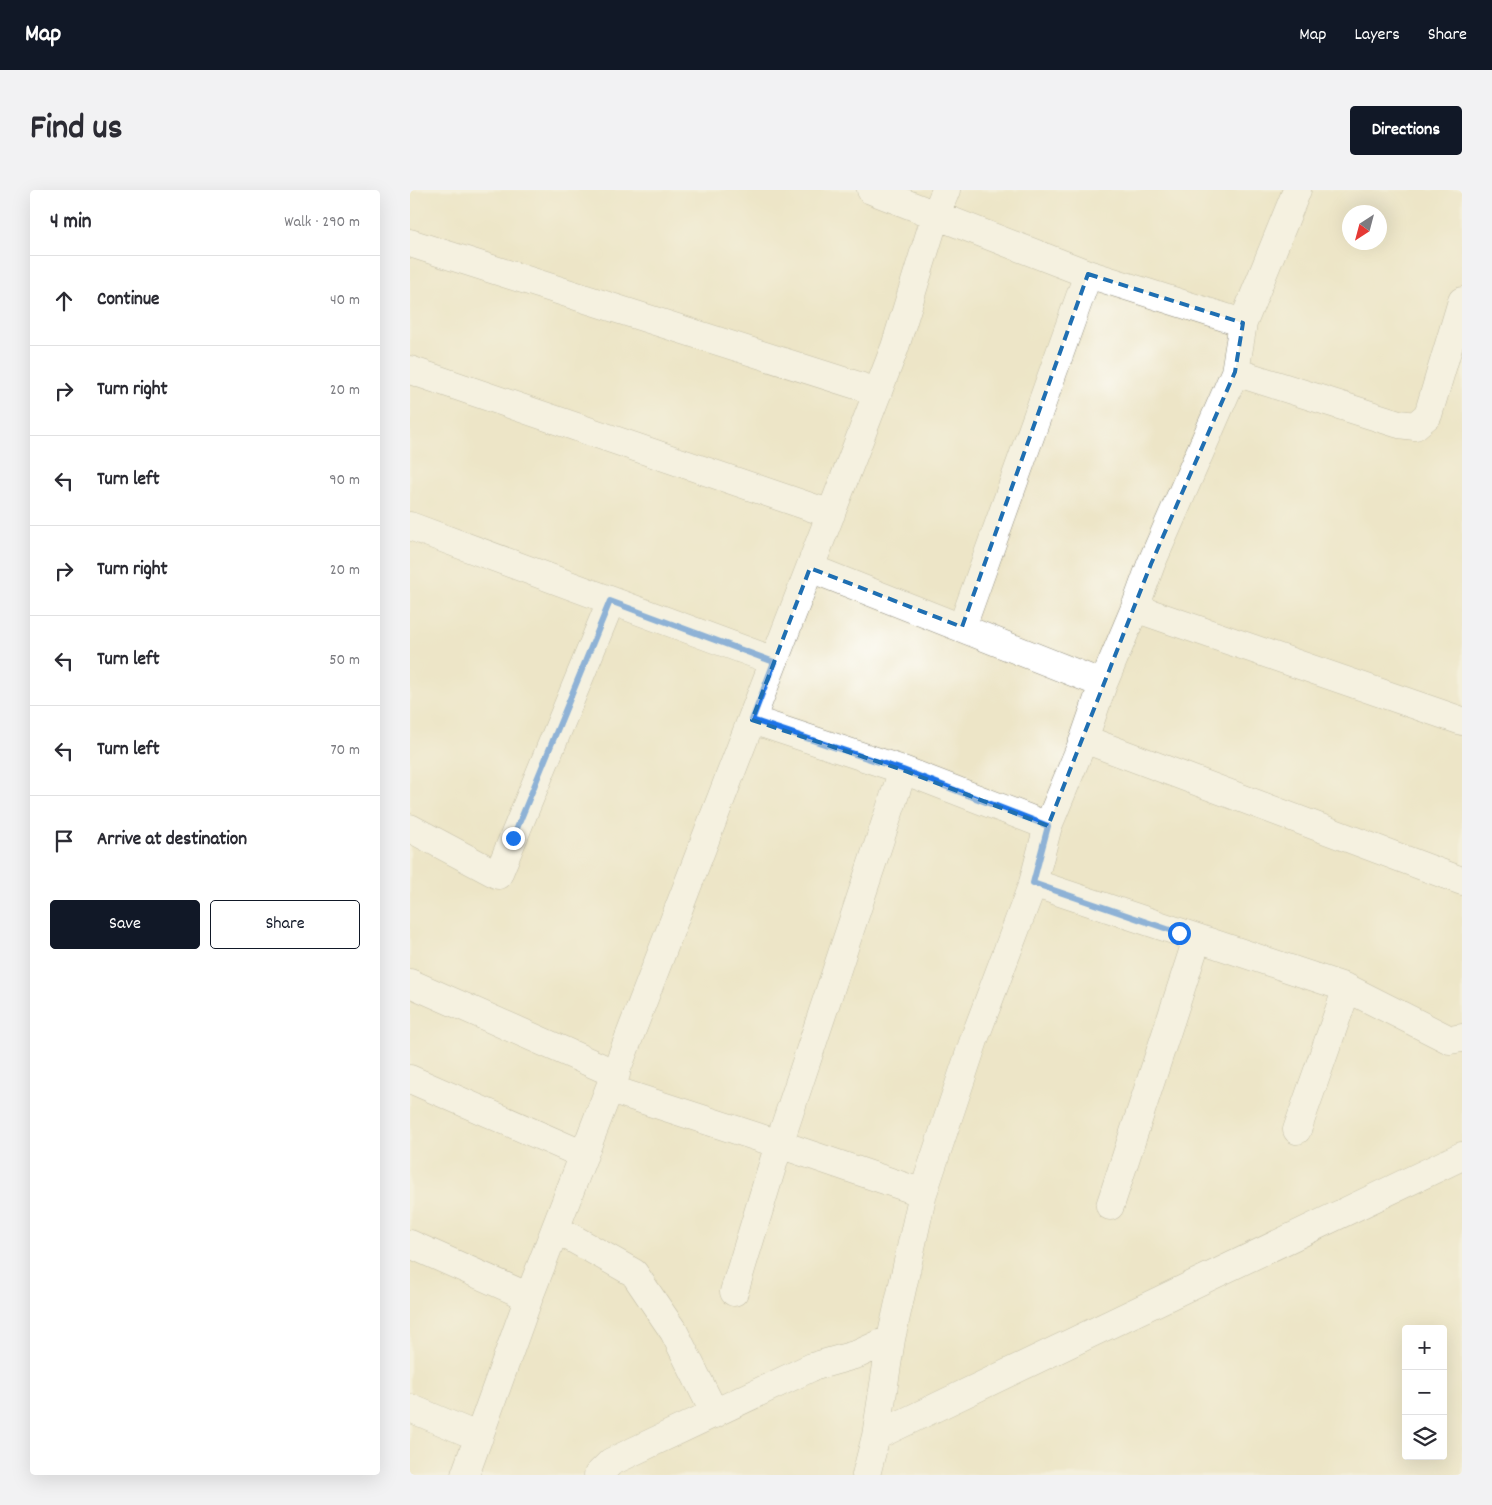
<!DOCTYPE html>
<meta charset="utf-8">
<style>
:root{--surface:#fff;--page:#f2f2f3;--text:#2b2b33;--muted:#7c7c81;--line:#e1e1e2;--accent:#111827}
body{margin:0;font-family:Dekko,sans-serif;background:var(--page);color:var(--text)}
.controls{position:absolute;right:15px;bottom:15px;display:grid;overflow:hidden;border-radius:5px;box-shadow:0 5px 20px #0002}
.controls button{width:45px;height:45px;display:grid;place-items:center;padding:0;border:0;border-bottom:1px solid var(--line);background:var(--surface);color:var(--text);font:25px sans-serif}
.compass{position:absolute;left:932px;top:15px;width:45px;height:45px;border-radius:50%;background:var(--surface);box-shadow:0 5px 20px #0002;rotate:216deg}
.stop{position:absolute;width:15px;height:15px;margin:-11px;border:4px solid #1a73e8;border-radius:50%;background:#fff}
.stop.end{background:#1a73e8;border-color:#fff;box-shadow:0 1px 5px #0008}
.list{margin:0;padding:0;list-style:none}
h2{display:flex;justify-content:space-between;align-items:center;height:65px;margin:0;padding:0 20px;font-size:21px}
h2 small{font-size:16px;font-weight:400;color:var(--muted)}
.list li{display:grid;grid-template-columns:32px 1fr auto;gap:15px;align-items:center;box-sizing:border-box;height:90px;padding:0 20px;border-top:1px solid var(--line)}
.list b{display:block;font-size:19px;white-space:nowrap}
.list em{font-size:16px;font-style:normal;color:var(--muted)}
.actions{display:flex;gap:10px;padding:15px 20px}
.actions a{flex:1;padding:11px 0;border:1px solid var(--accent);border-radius:5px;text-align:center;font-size:18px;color:var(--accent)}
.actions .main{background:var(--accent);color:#fff}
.icon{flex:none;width:28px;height:28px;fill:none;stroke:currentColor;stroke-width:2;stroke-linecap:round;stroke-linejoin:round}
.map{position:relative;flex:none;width:1052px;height:1285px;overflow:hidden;border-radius:5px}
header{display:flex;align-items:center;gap:30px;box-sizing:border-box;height:70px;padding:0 25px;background:var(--accent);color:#fff}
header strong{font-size:24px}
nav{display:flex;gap:28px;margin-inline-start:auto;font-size:18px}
.intro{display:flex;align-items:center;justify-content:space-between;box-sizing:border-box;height:120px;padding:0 30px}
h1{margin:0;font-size:35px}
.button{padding:12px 22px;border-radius:5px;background:var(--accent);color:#fff;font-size:18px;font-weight:700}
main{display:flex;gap:30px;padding:0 30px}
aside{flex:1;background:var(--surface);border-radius:5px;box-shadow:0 5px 20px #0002}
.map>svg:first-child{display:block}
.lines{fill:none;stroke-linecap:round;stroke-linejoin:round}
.minor-casing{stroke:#8c8879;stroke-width:29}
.minor{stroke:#fff;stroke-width:28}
.route{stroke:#1a73e8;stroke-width:6}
.marked{fill:none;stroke:#1f6fb2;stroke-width:4;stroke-dasharray:10 6;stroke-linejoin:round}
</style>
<header>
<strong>Map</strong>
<nav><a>Map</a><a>Layers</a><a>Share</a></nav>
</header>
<div class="intro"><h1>Find us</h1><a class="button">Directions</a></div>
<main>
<aside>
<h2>4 min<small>Walk · 290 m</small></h2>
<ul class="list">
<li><svg class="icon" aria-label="ahead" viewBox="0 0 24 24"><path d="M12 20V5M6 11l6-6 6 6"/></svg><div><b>Continue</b></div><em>40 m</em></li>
<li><svg class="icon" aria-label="right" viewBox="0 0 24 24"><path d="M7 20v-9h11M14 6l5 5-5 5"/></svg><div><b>Turn right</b></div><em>20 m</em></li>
<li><svg class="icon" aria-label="left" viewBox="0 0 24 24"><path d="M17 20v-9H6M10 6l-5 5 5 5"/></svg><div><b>Turn left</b></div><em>90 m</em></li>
<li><svg class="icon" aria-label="right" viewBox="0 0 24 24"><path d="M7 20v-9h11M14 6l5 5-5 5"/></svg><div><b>Turn right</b></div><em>20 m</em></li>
<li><svg class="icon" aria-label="left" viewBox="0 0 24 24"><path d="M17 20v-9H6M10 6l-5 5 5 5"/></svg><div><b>Turn left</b></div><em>50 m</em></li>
<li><svg class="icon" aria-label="left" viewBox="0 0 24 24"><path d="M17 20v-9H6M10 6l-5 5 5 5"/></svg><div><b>Turn left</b></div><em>70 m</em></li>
<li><svg class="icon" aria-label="arrive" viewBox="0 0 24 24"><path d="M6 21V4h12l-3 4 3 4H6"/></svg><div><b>Arrive at destination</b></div></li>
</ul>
<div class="actions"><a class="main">Save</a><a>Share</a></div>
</aside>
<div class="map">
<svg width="1052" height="1285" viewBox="0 0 1052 1285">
<rect width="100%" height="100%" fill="#fdfcf7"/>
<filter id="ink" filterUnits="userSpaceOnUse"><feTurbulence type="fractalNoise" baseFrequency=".02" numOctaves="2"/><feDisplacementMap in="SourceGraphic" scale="10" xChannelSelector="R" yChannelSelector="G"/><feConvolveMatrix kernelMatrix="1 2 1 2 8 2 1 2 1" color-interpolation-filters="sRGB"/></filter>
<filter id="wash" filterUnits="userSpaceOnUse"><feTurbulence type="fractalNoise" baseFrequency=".0096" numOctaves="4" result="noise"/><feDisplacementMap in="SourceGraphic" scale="20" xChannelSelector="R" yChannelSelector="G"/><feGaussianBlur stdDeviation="1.12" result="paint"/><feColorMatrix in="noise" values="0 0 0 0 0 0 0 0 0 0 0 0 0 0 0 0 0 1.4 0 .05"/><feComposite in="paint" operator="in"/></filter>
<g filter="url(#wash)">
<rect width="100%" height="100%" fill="#ede5c7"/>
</g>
<g filter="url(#ink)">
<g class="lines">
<g class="minor-casing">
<path id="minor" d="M461 0 678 84 833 133
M0 53 468 202
M0 180 421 324
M825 182 989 234 1005 236 1018 225 1052 111
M0 336 364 471
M400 378 693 494
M725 418 1052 531
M552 437 678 84
M342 530 493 580 638 636
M674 549 1052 691
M0 638 88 685 201 411
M623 693 937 798 1040 850 1052 848
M0 793 206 884
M0 889 174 965
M200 899 369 954 513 1003
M887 940 937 798
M700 1016 787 749
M146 1039 224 1083 264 1142 305 1224
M0 1054 119 1107
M324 1102 369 954 493 580
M0 1218 69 1247
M466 1246 1052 966
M55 1285 119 1107 485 157 526 24 536 0
M188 1285 201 1272 402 1177 448 1164 481 1149
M456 1285 466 1246 481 1149 513 1003 565 847 623 693 638 636 674 549 693 494 725 418 741 374 825 182 833 133 887 0"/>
</g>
<use href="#minor" class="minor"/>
</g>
</g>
<g class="lines" filter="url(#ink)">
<path class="route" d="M103 648 200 411 364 472 342 530 493 580 638 636 623 693 769 743"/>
</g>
<path d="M0 0H1052V1285H0ZM678 84 833 133 825 182 741 374 638 636 493 580 342 530 400 378 552 437Z" fill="#ede5c7" fill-opacity=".55" fill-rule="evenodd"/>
<path class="marked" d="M678 84 833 133 825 182 741 374 638 636 493 580 342 530 400 378 552 437Z"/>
</svg>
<div class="controls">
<button>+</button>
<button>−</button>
<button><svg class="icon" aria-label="layers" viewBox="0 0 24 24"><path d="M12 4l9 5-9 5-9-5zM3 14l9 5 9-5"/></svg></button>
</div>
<svg class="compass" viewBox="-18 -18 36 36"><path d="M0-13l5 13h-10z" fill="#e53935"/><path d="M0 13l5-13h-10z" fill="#7c7c81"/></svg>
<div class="stop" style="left:769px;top:743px"></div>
<div class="stop end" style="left:103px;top:648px"></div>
</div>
</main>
